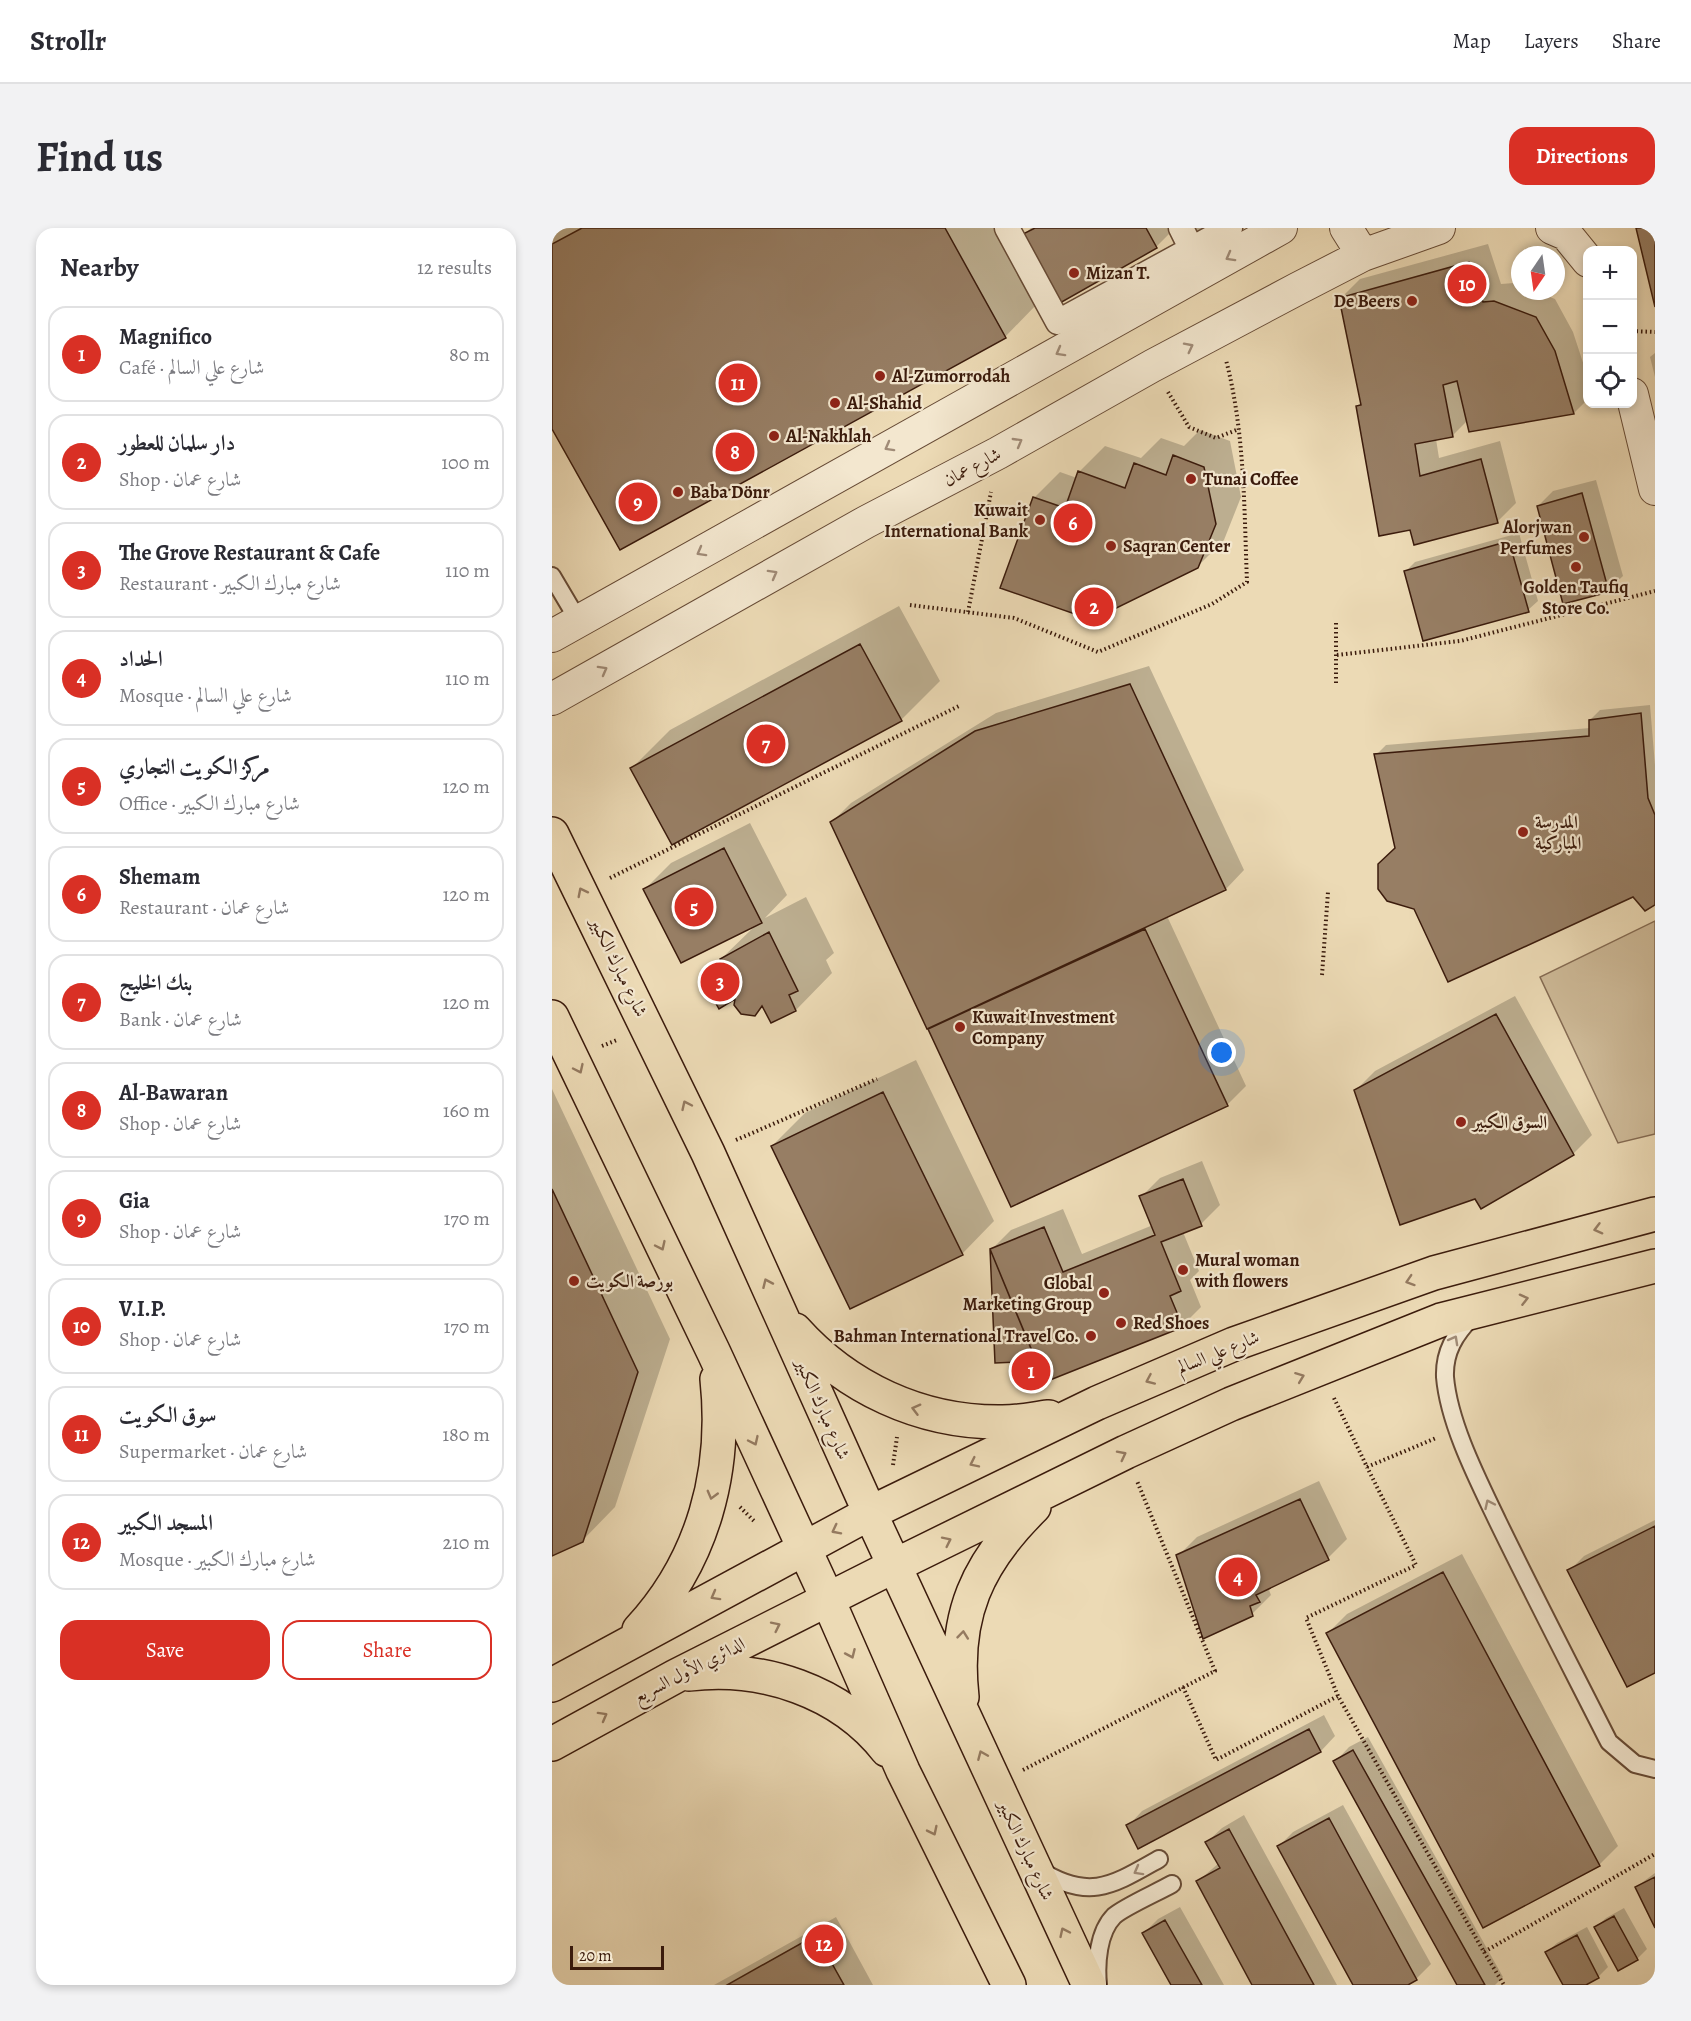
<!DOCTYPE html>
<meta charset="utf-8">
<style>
:root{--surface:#fff;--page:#f2f2f3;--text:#2b2b33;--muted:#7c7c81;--line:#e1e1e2;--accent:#d93025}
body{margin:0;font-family:Alegreya,Amiri,serif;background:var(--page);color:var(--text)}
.controls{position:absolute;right:18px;top:18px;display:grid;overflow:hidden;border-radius:12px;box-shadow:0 3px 9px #0003}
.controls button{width:54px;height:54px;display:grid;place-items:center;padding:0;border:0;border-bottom:2px solid var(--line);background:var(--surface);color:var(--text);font:30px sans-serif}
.compass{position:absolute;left:959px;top:18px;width:54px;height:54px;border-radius:50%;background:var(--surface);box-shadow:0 3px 9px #0003;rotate:193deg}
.scale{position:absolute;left:18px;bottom:15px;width:94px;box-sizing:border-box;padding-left:6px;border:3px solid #3b1b0c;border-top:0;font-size:16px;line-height:21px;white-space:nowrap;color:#3b1b0c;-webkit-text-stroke:4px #f3e7cf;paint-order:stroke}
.you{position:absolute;left:670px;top:825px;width:21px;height:21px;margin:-15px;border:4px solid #fff;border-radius:50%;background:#1a73e8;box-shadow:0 0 0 9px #1a73e833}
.badge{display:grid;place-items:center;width:39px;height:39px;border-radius:50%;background:var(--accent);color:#fff;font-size:20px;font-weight:700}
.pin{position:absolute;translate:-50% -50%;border:3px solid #fff;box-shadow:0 2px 6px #0006}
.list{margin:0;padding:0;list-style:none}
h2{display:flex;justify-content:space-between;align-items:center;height:78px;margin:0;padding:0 24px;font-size:26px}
h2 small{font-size:20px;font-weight:400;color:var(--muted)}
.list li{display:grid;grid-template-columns:39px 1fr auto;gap:18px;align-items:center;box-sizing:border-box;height:96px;margin:0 12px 12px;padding:0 12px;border:2px solid var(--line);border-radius:18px}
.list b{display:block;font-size:22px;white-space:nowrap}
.list p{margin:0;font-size:20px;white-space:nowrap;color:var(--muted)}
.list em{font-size:20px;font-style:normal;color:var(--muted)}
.actions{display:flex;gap:12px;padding:18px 24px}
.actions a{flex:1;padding:14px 0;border:2px solid var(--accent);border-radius:18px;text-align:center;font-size:21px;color:var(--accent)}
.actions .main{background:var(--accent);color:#fff}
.icon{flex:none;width:33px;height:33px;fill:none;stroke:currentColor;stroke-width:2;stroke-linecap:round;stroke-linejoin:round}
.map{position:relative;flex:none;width:1103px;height:1757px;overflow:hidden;border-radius:18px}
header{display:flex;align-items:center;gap:36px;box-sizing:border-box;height:84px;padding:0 30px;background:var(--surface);border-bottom:2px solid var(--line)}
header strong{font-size:28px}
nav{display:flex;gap:33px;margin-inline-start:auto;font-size:21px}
.intro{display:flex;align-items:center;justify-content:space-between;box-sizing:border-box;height:144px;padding:0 36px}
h1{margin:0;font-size:42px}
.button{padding:15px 27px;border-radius:18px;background:var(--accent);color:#fff;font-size:21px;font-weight:700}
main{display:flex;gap:36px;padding:0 36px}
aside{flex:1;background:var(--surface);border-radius:18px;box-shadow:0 3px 9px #0003}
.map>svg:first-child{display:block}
.green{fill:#ceba98;stroke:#846a52;stroke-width:1.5}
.shadow{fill:#0003}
.building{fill:#977e64;stroke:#3b1b0c;stroke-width:1.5}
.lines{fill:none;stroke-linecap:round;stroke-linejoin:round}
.service-casing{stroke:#674b36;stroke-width:20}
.pedestrian-casing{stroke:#674b36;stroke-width:27}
.minor-casing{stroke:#674b36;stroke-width:34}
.primary-casing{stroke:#3b1b0c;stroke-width:36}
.path{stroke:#3b1b0c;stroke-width:4;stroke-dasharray:1.5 3;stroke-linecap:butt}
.service{stroke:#f3e7cf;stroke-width:16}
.pedestrian{stroke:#f3e7cf;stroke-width:24}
.minor{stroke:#f3e7cf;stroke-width:32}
.primary{stroke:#ecdab5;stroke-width:33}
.oneway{stroke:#a08b77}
.oneway2{stroke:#947a60}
.poi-dot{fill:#8f2418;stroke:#f3e7cf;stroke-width:2}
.labels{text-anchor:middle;stroke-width:4.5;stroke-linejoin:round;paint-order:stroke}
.poi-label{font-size:18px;font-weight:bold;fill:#3b1b0c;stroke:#f3e7cf;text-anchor:start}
.street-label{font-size:18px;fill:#3b1b0c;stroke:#f3e7cf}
</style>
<header>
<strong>Strollr</strong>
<nav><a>Map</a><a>Layers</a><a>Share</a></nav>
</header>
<div class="intro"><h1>Find us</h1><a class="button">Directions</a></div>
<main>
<aside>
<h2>Nearby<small>12 results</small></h2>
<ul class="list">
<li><span class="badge">1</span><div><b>Magnifico</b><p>Café · شارع علي السالم</p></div><em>80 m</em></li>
<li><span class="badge">2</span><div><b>دار سلمان للعطور</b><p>Shop · شارع عمان</p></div><em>100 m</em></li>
<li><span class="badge">3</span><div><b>The Grove Restaurant &amp; Cafe</b><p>Restaurant · شارع مبارك الكبير</p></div><em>110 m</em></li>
<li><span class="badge">4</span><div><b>الحداد</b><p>Mosque · شارع علي السالم</p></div><em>110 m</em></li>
<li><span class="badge">5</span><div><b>مركز الكويت التجاري</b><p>Office · شارع مبارك الكبير</p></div><em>120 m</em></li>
<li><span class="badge">6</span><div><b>Shemam</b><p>Restaurant · شارع عمان</p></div><em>120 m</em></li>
<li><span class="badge">7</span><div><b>بنك الخليج</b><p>Bank · شارع عمان</p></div><em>120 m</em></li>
<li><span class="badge">8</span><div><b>Al-Bawaran</b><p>Shop · شارع عمان</p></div><em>160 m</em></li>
<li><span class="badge">9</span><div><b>Gia</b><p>Shop · شارع عمان</p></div><em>170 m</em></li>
<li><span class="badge">10</span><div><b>V.I.P.</b><p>Shop · شارع عمان</p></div><em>170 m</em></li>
<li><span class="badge">11</span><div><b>سوق الكويت</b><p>Supermarket · شارع عمان</p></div><em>180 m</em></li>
<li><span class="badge">12</span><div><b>المسجد الكبير</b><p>Mosque · شارع مبارك الكبير</p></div><em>210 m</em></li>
</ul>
<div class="actions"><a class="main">Save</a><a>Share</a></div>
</aside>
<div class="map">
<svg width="1103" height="1757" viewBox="0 0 1103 1757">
<rect width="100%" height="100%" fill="#ecdab5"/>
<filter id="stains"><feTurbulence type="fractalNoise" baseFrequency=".00333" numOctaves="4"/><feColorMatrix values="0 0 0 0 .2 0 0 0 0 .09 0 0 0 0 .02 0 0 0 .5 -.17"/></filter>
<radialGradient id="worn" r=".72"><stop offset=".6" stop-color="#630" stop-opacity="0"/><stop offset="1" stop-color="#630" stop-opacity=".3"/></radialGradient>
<path class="green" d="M1103 693V906L1066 915 988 749Z"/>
<path class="shadow" d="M5 0H443L485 76 453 109 0 198V3Z
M479 0H616L619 4 604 19 471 8Z
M625 0H667L635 18Z
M936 16 949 56 962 55 968 57V63H983L1003 71 1021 104 1036 150V171L1022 185 918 202 916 192 901 207 884 211 887 230 948 213 964 275 945 294 859 301 805 178 810 174 789 70 808 51Z
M1103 125V149L1098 129Z
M648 202 678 213 689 269 672 312 646 338 482 270 508 244 525 250 527 244 553 218 589 230 609 210 632 218Z
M1044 252 1071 348 1056 362 986 278 1001 263Z
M967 305 986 373 976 382 853 344 863 334Z
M347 378 388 453 349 492 80 540 118 502Z
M597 438 692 642 674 661 615 688 694 858 675 877 378 802 385 795 280 594 299 575 444 485Z
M1098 477 1103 537V676L1081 667 844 620 824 527 834 517 1038 500V492L1048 482Z
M198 595 235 667 213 690 254 669 282 725 274 732 280 745 244 782 220 793 211 778 203 787 185 768 154 755 172 736 169 731 204 697 93 661 119 635Z
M963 768 1040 907 1021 926 924 970 804 862 823 843Z
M364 832 442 993 410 1026 220 918 253 885Z
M0 861 118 1111 63 1279 30 1313 0 1326Z
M650 933 668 977 649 996 631 1004 647 1043 638 1052 649 1079 630 1098 485 1132 445 1133 440 1021 459 1002 511 981 530 1026 601 997 589 969 608 950Z
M767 1253 795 1311 776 1330 724 1355 717 1362 719 1367 700 1386 626 1328 645 1309Z
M1103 1292V1444L1017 1343 1032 1328Z
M910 1326 1066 1618 1047 1637 776 1405 795 1386Z
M772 1487 783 1508 769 1523 587 1619 576 1598 590 1583Z
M816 1509 951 1749 943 1757H907L783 1534 797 1519Z
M791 1577 879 1736 864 1751 853 1757H803L727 1618 741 1604Z
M692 1587 785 1757H702L645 1654 667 1635 655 1614 670 1600Z
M1103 1645V1696L1084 1659Z
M628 1679 672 1757H621L592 1705 606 1691Z
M1072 1680 1095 1721 1085 1731 1067 1741 1044 1699 1054 1690Z
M284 1689 321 1757H162Z
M1035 1699 1056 1739 1046 1749 1031 1757H1012L995 1724 1005 1715Z"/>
<path class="building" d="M30 0H393L454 110 68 322 0 201V16Z
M483 0H594L605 20 508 75 469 7Z
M1084 0H1103V79Z
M917 34 931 74 942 73 984 89 1003 123 1022 186 917 204 905 153 891 157 901 209 863 216 868 248 929 231 946 295 862 317 858 302 827 308 804 178 809 177 787 70Z
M621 227 652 239 664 296 646 340 540 392 448 360 481 269 513 280 526 243 573 260 582 235 614 247Z
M1030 265 1057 364 1011 376 985 278Z
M957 313 977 384 871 413 852 343Z
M308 416 350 493 120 617 78 540Z
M578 456 674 662 375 801 278 594 423 503Z
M1089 485 1096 570 1103 587V677L1093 683 1081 669 896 754 862 681 835 673 826 661V636L843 620 822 526 1037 508V492Z
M172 620 210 695 129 735 91 661Z
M593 701 676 878 459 979 376 801Z
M217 704 246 763 237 767 244 783 219 795 210 778 203 788 189 786 182 777 183 771 167 781 152 754 174 742 168 731Z
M944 786 1022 927 929 981 923 971 848 997 802 862Z
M331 864 411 1027 298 1081 219 918Z
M631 951 650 998 609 1014 629 1063 618 1068 631 1099 493 1154 438 1021 492 999 511 1044 603 1007 587 968Z
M0 961 86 1144 31 1314 0 1328Z
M438 1021 484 1133 443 1135Z
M748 1271 777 1332 704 1367 708 1374 698 1378 701 1388 651 1411 624 1327Z
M1103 1298V1445L1075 1459 1015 1342Z
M891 1344 1048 1638 931 1700 774 1405Z
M757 1501 769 1524 586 1621 574 1597Z
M801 1522 933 1757H905L781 1533Z
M777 1590 865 1752 856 1757H801L725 1618Z
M677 1601 762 1757H700L644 1653 668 1640 653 1614Z
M1103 1649V1700L1083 1659Z
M1062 1688 1086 1732 1066 1743 1042 1699Z
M613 1692 650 1757H619L590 1705Z
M264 1707 292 1757H175Z
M1025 1707 1047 1750 1034 1757H1011L993 1724Z"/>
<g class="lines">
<g class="service-casing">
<path id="service" d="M0 348 26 392
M920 1089C903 1106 892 1124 893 1149 897 1196 926 1252 946 1294 982 1368 1020 1441 1057 1514L1083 1536 1103 1541
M486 1641C537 1674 561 1657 607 1631
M546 1756C544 1736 546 1704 562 1688 572 1679 606 1664 620 1656"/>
</g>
<g class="pedestrian-casing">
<path id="pedestrian" d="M455 0 506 94 678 0
M629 0 639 20"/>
</g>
<g class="minor-casing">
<path id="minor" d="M794 0 811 27
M1000 0 1014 6 1036 33
M1080 166 1103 261
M0 408 729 0
M0 471 314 294 446 225 600 138 745 61 811 27 887 0"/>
</g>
<g class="primary-casing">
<path id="primary" d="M0 606 156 925 318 1285 537 1757
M0 789 162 1125 276 1372 351 1543 457 1757
M243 1102C295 1160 368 1194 446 1194 463 1195 480 1191 497 1189
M87 1402C151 1333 175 1244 165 1151
M137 1446C210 1437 289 1463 335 1522
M0 1457 318 1285 545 1175 682 1116 882 1045 1103 986
M410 1469C401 1388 425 1335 482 1279
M0 1516 124 1448 342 1338 574 1224 679 1176 889 1092 1103 1038"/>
</g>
<path class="path" d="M1080 103 1103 104
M616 164 637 199 664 210 687 201
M358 377 462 390 546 424 660 376 695 354C692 280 693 205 674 132
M416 384 439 264
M784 395V455
M785 427 908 413 1103 363
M58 650 409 477
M770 747 776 664
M50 818 65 812
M184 912 325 851
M782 1170 815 1239 884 1210
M341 1237 345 1209
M188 1279 202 1293
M631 1459 664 1532 786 1468 932 1724 1103 1626
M786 1468 754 1390 864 1337 815 1239
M471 1542 663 1443 585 1253
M932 1724 952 1757
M1094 1757 1103 1753"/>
<use href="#service" class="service"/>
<use href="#pedestrian" class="pedestrian"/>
<use href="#minor" class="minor"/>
<use href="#primary" class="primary"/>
</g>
<defs><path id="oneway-chevron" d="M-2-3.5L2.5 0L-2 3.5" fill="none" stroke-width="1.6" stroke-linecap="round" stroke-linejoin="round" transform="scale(1.5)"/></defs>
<g class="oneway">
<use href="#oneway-chevron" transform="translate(678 29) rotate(151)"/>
<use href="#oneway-chevron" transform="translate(637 119) rotate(-27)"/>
<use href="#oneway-chevron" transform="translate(508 124) rotate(151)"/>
<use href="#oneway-chevron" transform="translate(466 214) rotate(-30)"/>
<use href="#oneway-chevron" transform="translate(337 219) rotate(151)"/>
<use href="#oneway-chevron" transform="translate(149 324) rotate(151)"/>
<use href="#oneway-chevron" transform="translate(221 346) rotate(-29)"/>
<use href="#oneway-chevron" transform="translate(51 442) rotate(-29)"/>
<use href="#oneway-chevron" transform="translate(902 1112) rotate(-61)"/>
<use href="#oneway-chevron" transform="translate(937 1276) rotate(-115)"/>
<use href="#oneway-chevron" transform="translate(586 1643) rotate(151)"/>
</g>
<g class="oneway2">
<use href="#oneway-chevron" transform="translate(30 664) rotate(-117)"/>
<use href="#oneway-chevron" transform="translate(27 841) rotate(65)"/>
<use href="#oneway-chevron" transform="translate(134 877) rotate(-115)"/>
<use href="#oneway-chevron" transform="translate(1046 1001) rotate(165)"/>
<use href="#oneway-chevron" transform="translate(109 1018) rotate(65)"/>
<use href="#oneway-chevron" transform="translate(858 1053) rotate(162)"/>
<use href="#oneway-chevron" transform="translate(215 1055) rotate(-114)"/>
<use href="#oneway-chevron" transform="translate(972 1071) rotate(-14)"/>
<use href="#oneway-chevron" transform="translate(748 1149) rotate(-21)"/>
<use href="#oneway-chevron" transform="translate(598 1152) rotate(156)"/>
<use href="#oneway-chevron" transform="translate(364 1181) rotate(-165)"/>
<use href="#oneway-chevron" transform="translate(202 1213) rotate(65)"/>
<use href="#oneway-chevron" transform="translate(570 1227) rotate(-27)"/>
<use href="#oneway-chevron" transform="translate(422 1235) rotate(154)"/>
<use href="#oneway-chevron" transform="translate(160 1267) rotate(105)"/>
<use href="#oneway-chevron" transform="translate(284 1302) rotate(153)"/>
<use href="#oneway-chevron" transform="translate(395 1313) rotate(-26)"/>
<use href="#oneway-chevron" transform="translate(163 1368) rotate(151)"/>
<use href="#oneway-chevron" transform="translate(224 1398) rotate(-26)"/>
<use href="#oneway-chevron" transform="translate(411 1407) rotate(-84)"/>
<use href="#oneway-chevron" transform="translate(299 1426) rotate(66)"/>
<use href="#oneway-chevron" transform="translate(51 1488) rotate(-29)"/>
<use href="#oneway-chevron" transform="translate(430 1527) rotate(-113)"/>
<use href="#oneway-chevron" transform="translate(381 1603) rotate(64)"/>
<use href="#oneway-chevron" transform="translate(512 1704) rotate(-115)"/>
</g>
<g class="poi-dot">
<circle cx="522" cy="45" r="6"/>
<circle cx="860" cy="73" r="6"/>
<circle cx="328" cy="148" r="6"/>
<circle cx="283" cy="175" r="6"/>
<circle cx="222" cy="208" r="6"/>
<circle cx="639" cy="251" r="6"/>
<circle cx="126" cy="264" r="6"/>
<circle cx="488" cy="292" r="6"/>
<circle cx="1032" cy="309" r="6"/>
<circle cx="559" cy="318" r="6"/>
<circle cx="1024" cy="339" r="6"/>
<circle cx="971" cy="604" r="6"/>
<circle cx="408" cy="799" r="6"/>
<circle cx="909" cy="894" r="6"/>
<circle cx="631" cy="1042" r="6"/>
<circle cx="22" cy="1053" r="6"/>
<circle cx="552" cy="1065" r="6"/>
<circle cx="569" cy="1095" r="6"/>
<circle cx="539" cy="1108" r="6"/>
</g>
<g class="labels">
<g class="poi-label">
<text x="534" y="51">Mizan T.</text>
<text x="848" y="79" text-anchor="end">De Beers</text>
<text x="340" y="154">Al-Zumorrodah</text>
<text x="295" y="181">Al-Shahid</text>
<text x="234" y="214">Al-Nakhlah</text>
<text x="651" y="257">Tunai Coffee</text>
<text x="138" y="270">Baba Dönr</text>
<text x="476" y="288" text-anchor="end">Kuwait<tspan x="476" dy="21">International Bank</tspan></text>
<text x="1020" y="305" text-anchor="end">Alorjwan<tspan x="1020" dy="21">Perfumes</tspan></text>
<text x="571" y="324">Saqran Center</text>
<text x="1024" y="365" text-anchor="middle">Golden Taufiq<tspan x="1024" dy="21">Store Co.</tspan></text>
<text x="983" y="600">المدرسة<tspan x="983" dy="21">المباركية</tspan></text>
<text x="420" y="795">Kuwait Investment<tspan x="420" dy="21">Company</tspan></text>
<text x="921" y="900">السوق الكبير</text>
<text x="643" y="1038">Mural woman<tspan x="643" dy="21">with flowers</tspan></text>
<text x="34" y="1059">بورصة الكويت</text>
<text x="540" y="1061" text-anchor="end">Global<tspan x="540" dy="21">Marketing Group</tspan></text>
<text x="581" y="1101">Red Shoes</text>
<text x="527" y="1114" text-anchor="end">Bahman International Travel Co.</text>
</g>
<g class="street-label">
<text transform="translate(420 239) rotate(-28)" y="6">شارع عمان</text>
<text transform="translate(67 739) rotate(64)" y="6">شارع مبارك الكبير</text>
<text transform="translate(666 1124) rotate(-22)" y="6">شارع علي السالم</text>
<text transform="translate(271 1181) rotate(66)" y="6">شارع مبارك الكبير</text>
<text transform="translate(137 1442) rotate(-27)" y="6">الدائري الأول السريع</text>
<text transform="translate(474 1622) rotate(65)" y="6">شارع مبارك الكبير</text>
</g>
</g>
<rect width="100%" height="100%" filter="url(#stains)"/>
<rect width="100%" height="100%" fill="url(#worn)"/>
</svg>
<div class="controls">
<button>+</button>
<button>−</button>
<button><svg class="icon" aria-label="locate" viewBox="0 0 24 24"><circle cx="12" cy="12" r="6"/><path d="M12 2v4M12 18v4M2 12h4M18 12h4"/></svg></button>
</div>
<svg class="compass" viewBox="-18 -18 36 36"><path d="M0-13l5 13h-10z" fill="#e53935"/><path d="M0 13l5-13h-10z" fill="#7c7c81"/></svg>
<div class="scale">20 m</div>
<div class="you"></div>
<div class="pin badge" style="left:479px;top:1143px">1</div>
<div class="pin badge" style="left:542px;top:379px">2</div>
<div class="pin badge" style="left:168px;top:754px">3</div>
<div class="pin badge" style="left:686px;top:1349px">4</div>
<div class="pin badge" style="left:142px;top:679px">5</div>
<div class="pin badge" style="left:521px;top:295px">6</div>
<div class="pin badge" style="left:214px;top:516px">7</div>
<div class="pin badge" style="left:183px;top:224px">8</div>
<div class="pin badge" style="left:86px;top:274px">9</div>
<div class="pin badge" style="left:915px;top:56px">10</div>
<div class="pin badge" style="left:186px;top:155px">11</div>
<div class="pin badge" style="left:272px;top:1716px">12</div>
</div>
</main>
